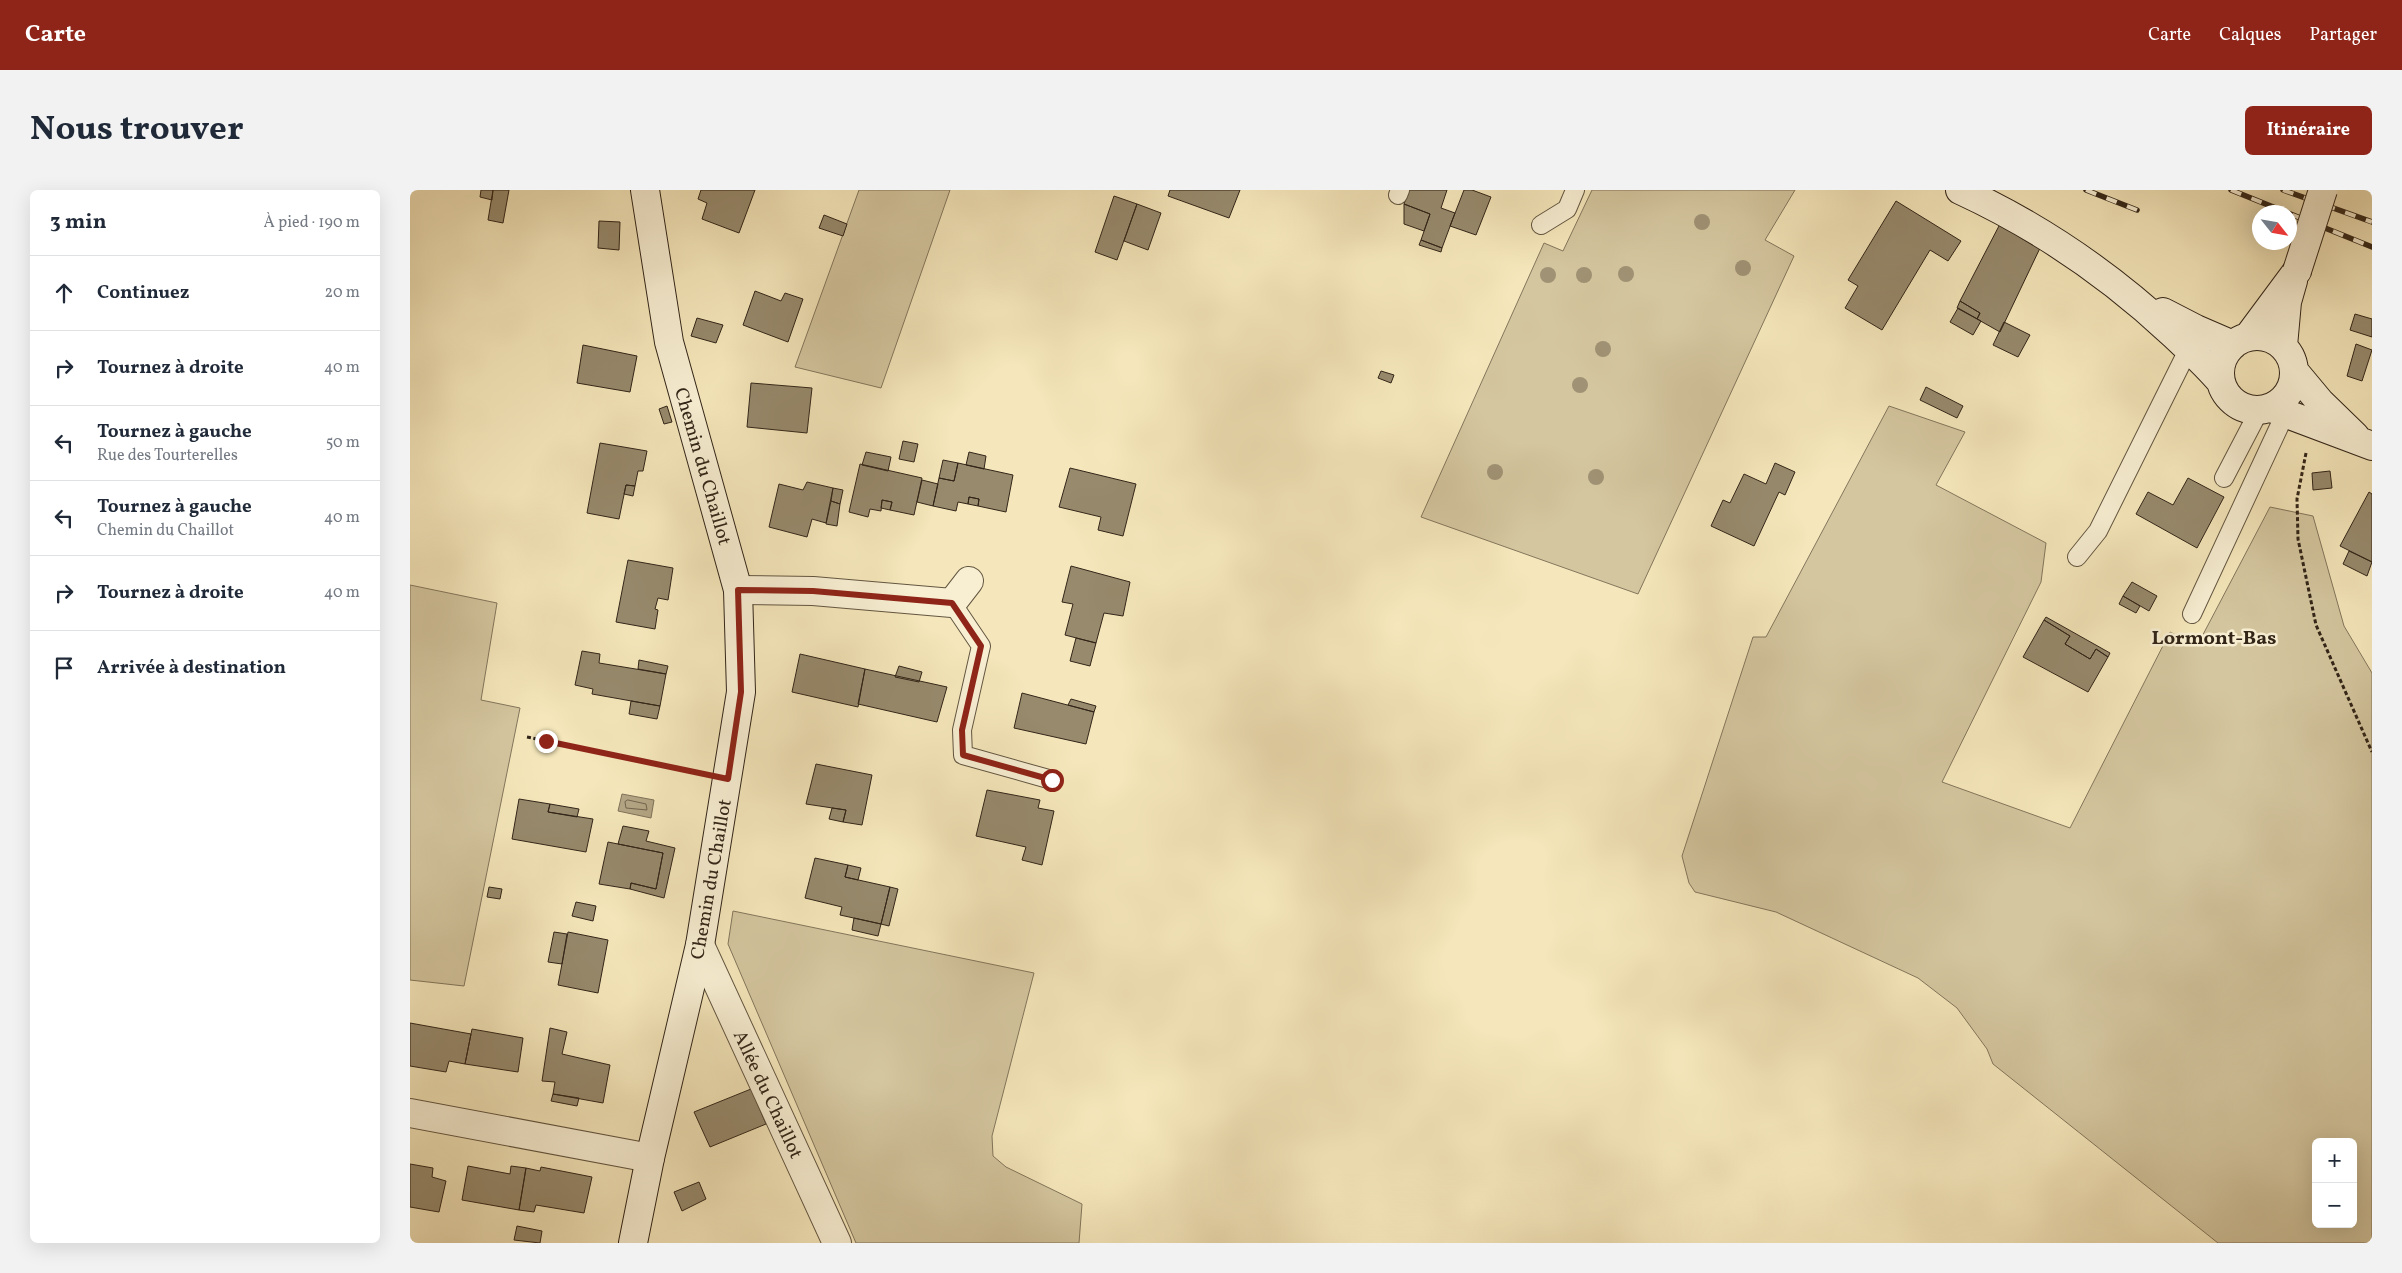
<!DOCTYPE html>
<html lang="fr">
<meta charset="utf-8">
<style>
:root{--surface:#fff;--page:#f2f2f3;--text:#1f2937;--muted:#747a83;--line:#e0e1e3;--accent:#8f2418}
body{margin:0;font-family:Vollkorn,serif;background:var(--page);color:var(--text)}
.controls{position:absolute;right:15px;bottom:15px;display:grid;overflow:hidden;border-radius:8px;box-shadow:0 5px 20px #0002}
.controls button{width:45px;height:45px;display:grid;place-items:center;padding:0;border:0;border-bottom:1px solid var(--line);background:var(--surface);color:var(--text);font:25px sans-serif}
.compass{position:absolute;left:1842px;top:15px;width:45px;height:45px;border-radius:50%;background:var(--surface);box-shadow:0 5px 20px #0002;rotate:121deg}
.stop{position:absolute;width:15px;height:15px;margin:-11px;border:4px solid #8f2418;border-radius:50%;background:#fff}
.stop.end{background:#8f2418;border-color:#fff;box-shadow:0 1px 5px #0008}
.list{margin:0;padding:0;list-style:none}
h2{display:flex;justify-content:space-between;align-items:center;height:65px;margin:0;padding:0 20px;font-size:21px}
h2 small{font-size:16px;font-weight:400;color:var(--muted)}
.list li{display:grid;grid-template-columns:32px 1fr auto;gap:15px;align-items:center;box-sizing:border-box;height:75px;padding:0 20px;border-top:1px solid var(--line)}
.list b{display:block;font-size:19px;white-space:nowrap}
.list p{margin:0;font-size:16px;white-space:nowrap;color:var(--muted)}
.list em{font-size:16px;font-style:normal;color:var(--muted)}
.icon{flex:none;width:28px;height:28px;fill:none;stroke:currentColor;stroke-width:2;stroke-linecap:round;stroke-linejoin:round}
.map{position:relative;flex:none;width:1962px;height:1053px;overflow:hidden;border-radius:8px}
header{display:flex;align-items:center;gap:30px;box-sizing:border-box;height:70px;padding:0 25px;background:var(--accent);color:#fff}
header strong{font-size:24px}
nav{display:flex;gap:28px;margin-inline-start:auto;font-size:18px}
.intro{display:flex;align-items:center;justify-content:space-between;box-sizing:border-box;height:120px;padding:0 30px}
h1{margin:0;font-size:35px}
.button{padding:12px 22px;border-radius:8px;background:var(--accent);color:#fff;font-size:18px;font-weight:700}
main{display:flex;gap:30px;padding:0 30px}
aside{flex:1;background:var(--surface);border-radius:8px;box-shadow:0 5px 20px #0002}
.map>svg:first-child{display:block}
.green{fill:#d4c69f;stroke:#83765c;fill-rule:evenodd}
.water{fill:#b3a584;stroke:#7f7259}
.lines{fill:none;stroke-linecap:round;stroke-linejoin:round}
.shore{stroke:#72654e;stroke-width:1}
.building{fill:#978a6d;stroke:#322518}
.lane-casing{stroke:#635641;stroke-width:20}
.street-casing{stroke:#635641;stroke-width:30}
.secondary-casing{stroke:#322518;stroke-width:30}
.path{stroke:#322518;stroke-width:3;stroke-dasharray:4 2.5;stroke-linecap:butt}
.lane{stroke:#f8efd3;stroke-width:18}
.street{stroke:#f8efd3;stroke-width:28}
.secondary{stroke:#f8efd3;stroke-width:28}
.rail-casing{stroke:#322518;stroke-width:5.5}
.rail{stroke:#f8efd3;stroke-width:4;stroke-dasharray:11;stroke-linecap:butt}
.secondary-bridge-casing{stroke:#322518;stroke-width:30;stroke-linecap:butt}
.secondary-bridge{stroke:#f8efd3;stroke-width:28}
.tree{fill:#a09274}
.route{stroke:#8f2418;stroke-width:6}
.labels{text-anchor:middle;stroke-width:5;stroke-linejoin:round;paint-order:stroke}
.street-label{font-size:19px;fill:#322518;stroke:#f8efd3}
.neighbourhood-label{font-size:20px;font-weight:bold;fill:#322518;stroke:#f8efd3}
</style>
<header>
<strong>Carte</strong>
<nav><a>Carte</a><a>Calques</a><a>Partager</a></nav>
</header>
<div class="intro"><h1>Nous trouver</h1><a class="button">Itinéraire</a></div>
<main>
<aside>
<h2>3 min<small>À pied · 190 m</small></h2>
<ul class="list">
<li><svg class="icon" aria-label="ahead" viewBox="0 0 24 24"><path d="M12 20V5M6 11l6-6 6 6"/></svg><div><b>Continuez</b></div><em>20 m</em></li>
<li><svg class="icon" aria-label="right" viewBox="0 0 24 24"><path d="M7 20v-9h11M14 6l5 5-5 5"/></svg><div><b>Tournez à droite</b></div><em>40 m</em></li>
<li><svg class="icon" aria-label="left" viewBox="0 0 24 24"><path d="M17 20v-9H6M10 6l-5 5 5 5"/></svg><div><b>Tournez à gauche</b><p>Rue des Tourterelles</p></div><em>50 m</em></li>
<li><svg class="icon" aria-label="left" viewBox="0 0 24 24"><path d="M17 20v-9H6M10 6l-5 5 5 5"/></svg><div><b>Tournez à gauche</b><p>Chemin du Chaillot</p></div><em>40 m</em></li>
<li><svg class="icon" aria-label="right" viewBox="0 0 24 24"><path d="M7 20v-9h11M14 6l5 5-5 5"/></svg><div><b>Tournez à droite</b></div><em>40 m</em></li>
<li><svg class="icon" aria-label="arrive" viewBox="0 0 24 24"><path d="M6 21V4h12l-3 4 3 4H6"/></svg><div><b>Arrivée à destination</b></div></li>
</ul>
</aside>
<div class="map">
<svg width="1962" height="1053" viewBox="0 0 1962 1053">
<rect width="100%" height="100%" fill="#f5e7bb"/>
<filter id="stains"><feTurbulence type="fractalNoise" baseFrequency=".004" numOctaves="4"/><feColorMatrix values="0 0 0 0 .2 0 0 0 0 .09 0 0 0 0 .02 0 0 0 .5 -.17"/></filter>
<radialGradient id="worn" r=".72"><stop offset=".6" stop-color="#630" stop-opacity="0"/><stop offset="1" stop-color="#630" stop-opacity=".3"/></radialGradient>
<path class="green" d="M449 0H540L471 198 385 177Z
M1182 0H1385L1355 50 1384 66 1228 404 1011 327 1134 53 1153 61Z
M1479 216 1555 242 1526 295 1636 353 1631 392 1532 592 1660 638 1760 442 1787 456 1860 317 1903 326 1934 436 1962 483V1053H1808L1583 874 1577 859 1547 818 1508 788 1366 722 1285 702 1279 693 1272 666 1343 447H1356ZM1906 952H1943V1034H1906Z
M0 395 87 413 71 510 110 518 54 796 0 790Z
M323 721 624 783 582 946 583 966 596 977 672 1014 669 1053H446L318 754Z"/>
<path class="water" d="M212 604 244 610 241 628 208 621Z"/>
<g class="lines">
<path class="shore" d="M218 610 236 614 237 620 216 618 215 612Z"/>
</g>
<path class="building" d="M71 0H83L82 10 70 7Z
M83 0H99L93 33 78 30Z
M291 0H345L329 43 292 29 297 13 288 9Z
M760 0H830L819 28 758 6Z
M999 0H1037L1031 18 1045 23 1032 58 1011 50 1020 24 994 14Z
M1054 0H1062L1081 7 1066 45 1040 36Z
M704 6 727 14 707 70 685 62Z
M1486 11 1551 51 1538 71 1520 60 1472 140 1435 118 1448 96 1438 90Z
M727 14 751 23 738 60 714 51Z
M994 14 1020 24 1014 41 994 34Z
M414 25 437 34 433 46 409 38Z
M189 31 210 32 209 60 188 58Z
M1590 34 1631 56 1590 142 1567 129 1570 123 1550 111Z
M1011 50 1032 58 1031 62 1009 55Z
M345 101 371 111 375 103 393 109 378 152 333 135Z
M1550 111 1570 123 1567 129 1547 118Z
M1548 118 1571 131 1563 145 1540 132Z
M1945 124 1962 129V147L1940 140Z
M287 128 313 135 306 153 281 146Z
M1594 132 1620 145 1608 167 1583 155Z
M1946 154 1962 160 1952 191 1937 186Z
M173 155 227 166 220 202 167 193Z
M971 181 984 185 981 193 968 188Z
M341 193 402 198 397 243 337 237Z
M1516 197 1553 216 1547 228 1510 210Z
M257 216 262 232 254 234 249 219Z
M493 251 508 254 504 272 489 269Z
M190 253 237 261 233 281H228L225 296 216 295 209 329 177 323Z
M456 262 481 267 478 281 452 275Z
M559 262 576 266 574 279 556 275Z
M533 270 548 273 544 291 529 288Z
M548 273 603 285 596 322 568 316 569 309 559 307 558 314 548 312 546 321 523 316 529 288 544 291Z
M1365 273 1385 282 1375 305 1369 302 1344 356 1301 336 1313 310 1320 313 1334 284 1356 294Z
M450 274 512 288 504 325 480 320 482 312 472 310 471 321 460 319 458 327 439 322Z
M660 278 726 294 713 346 688 340 691 327 649 317Z
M1920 281 1922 298 1903 300 1902 283Z
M1778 288 1814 307 1787 358 1726 324 1738 302 1763 315Z
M512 290 528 294 523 316 507 312Z
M397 292 423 298 416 333 402 329 397 347 359 337 369 294 393 300Z
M216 295 225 296 223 306 214 304Z
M423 298 433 300 430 314 421 311Z
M1959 302 1962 304V372L1930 356Z
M559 307 569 309 568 316 558 314Z
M472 310 482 312 480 320 471 318Z
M421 311 430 314 427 336 416 334Z
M1939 361 1962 372 1957 386 1933 374Z
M218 370 263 378 258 410 248 408 245 419 248 420 245 439 206 432Z
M661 376 720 392 713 426 694 423 686 453 655 445 663 414 652 412Z
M1722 392 1747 406 1739 421 1713 406Z
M1713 406 1730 416 1726 423 1709 414Z
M1636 427 1700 463 1698 467 1686 459 1680 469 1655 454 1660 446 1634 430Z
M1634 430 1660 446 1655 454 1680 469 1686 459 1698 467 1678 502 1613 467Z
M666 448 686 453 680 476 660 471Z
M172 461 190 464 189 473 256 484 250 516 182 504 183 499 165 495Z
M390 464 455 479 448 517 382 502Z
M229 470 258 476 256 484 228 479Z
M489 476 512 482 509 492 485 487Z
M455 479 537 497 527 532 448 514Z
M612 503 684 522 676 554 604 538Z
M661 509 686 516 684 522 658 515Z
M221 511 250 516 247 529 219 524Z
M406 574 462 585 452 635 433 632 436 620 396 614Z
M577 600 630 610 628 618 644 621 632 675 612 670 616 657 566 646Z
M109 609 140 614 138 622 183 629 176 662 102 649Z
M140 614 169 619 167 627 138 622Z
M422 618 436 620 433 632 419 629Z
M213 636 239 641 236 651 265 658 254 708 220 699 221 693 246 699 253 663 208 654Z
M198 652 253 663 246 699 221 693 220 699 189 694Z
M405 668 438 675 435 687 480 697 471 734 430 725 432 717 395 708Z
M438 675 451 678 448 690 435 687Z
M79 697 92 699 90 709 77 707Z
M480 697 488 699 479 736 471 734Z
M166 712 186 716 183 731 162 726Z
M444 728 471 734 468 746 442 740Z
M144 742 157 744 152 774 138 772Z
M158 742 198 750 188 803 148 795Z
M0 833 61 844 55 874 39 871 36 882 0 876Z
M140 838 157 842 152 864 200 875 193 913 143 904 145 892 132 891Z
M62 839 113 848 108 882 55 874Z
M341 899 356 934 300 957 284 922Z
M143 904 169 908 167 916 141 911Z
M0 974 23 978 22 987 36 991 29 1022 0 1017Z
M58 976 100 984 101 976 116 978 109 1020 52 1010Z
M131 977 182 987 174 1023 126 1015 124 1022 109 1020 116 978 130 981Z
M289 992 296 1009 272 1021 264 1002Z
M107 1036 132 1041 130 1053 104 1050Z"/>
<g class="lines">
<g class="lane-casing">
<path id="lane" d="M988 5 990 0
M1131 35 1157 19 1165 0
M1814 288 1849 221
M1667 367 1688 341 1779 158
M542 413 571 456 552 540 553 565 642 590
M1782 424 1875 224"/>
</g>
<g class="street-casing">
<path id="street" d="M328 400 403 401 542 413 559 391
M290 755 427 1053
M0 923 240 968"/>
</g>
<g class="secondary-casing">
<path id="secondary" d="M1550 0C1628 36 1700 85 1763 144 1780 160 1796 174 1811 192
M1753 122 1786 139 1823 155
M1810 183a37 37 0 1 1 74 0a37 37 0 1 1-74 0Z
M1838 147 1887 81
M1873 156 1877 112 1883 91
M1885 182 1910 212 1945 246
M1861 218 1962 256
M223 1053 240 968 290 755 331 502 328 400 259 152 235 0"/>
</g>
<path class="path" d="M1896 263 1887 309 1888 349 1906 435 1962 562
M117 547 288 583"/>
<use href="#lane" class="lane"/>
<use href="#street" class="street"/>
<use href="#secondary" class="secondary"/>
<g class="rail-casing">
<path id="rail" d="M1676 0 1727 20
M1821 0 1962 57
M1873 0 1962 32"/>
</g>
<use href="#rail" class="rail"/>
<g class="secondary-bridge-casing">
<path id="secondary-bridge" d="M1887 81 1913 0"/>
</g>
<use href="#secondary-bridge" class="secondary-bridge"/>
</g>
<g class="tree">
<circle cx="1292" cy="32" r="8"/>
<circle cx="1333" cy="78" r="8"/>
<circle cx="1216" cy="84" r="8"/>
<circle cx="1138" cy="85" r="8"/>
<circle cx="1174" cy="85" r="8"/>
<circle cx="1193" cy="159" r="8"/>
<circle cx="1170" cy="195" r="8"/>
<circle cx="1085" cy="282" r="8"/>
<circle cx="1186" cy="287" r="8"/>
</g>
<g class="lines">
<path class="route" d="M136 551 318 589 331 502 328 400 403 401 542 413 571 456 552 540 553 565 642 590"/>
</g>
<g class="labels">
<g class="street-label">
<text transform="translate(294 276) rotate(74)" y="7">Chemin du Chaillot</text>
<text transform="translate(300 689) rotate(-80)" y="7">Chemin du Chaillot</text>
<text transform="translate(359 904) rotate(65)" y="7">Allée du Chaillot</text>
</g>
<g class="neighbourhood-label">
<text x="1804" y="454">Lormont-Bas</text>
</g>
</g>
<rect width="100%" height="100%" filter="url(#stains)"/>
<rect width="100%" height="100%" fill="url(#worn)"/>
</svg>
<div class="controls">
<button>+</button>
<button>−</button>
</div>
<svg class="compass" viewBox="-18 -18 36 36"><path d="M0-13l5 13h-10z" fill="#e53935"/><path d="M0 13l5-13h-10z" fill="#747a83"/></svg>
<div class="stop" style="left:642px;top:590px"></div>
<div class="stop end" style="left:136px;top:551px"></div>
</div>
</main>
